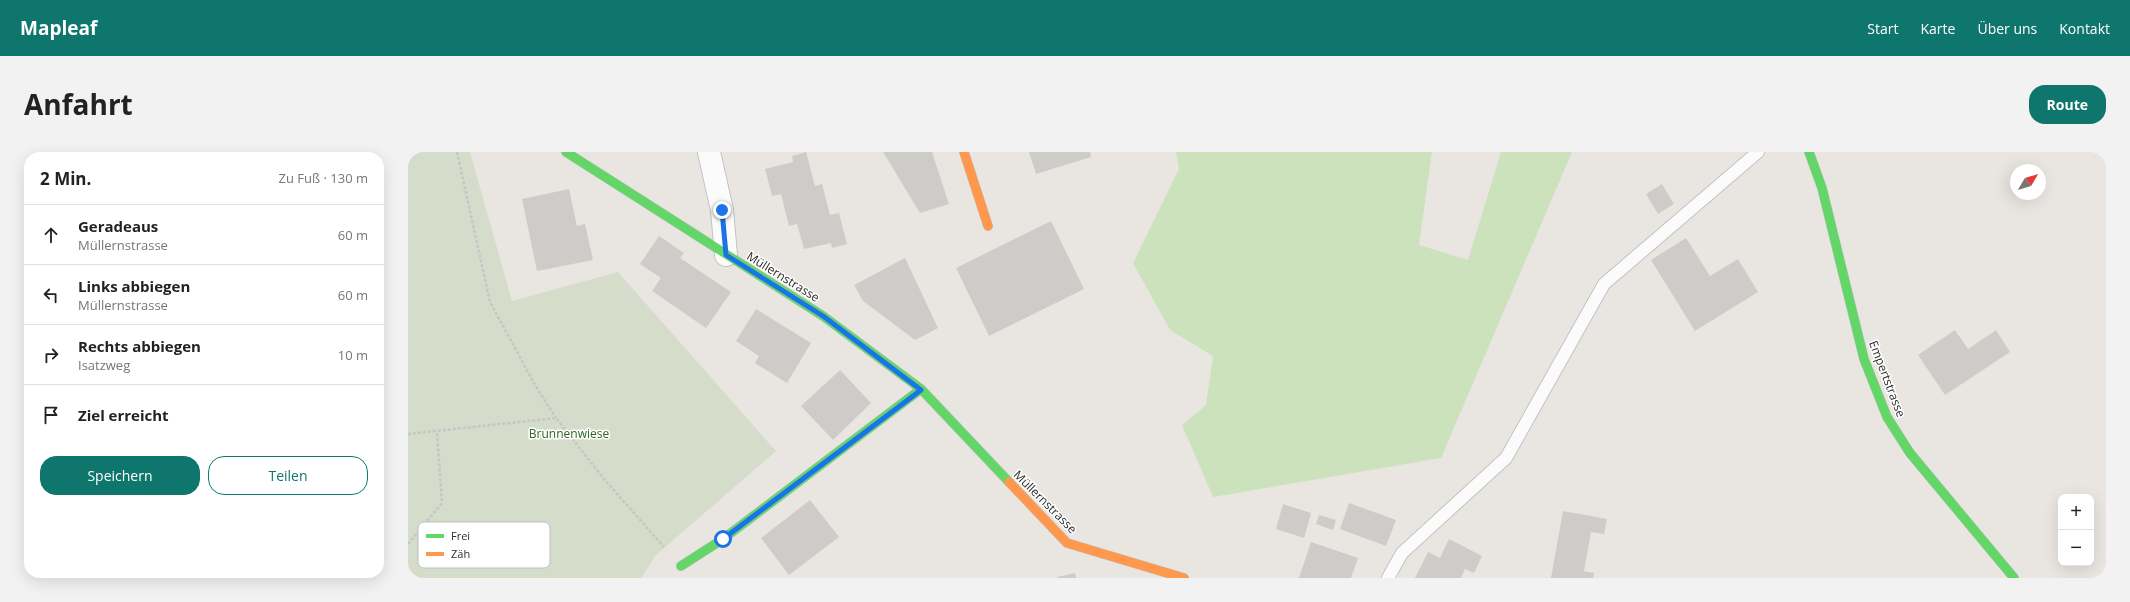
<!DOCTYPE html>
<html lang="de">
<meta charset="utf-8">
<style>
:root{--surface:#fff;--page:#f2f2f2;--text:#222;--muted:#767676;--line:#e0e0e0;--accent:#0f766e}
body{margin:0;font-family:"Open Sans",sans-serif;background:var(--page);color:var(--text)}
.controls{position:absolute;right:12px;bottom:12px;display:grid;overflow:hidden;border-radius:8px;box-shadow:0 4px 16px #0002}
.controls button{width:36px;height:36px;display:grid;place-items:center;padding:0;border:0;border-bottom:1px solid var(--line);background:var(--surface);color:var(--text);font:20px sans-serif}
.compass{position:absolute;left:1602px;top:12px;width:36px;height:36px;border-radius:50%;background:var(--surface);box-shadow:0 4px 16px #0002;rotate:52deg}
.stop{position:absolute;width:12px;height:12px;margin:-9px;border:3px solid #1a73e8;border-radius:50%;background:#fff}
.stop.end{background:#1a73e8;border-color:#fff;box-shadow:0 1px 4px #0008}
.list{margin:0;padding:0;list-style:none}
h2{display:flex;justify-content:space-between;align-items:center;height:52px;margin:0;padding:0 16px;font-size:17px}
h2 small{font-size:13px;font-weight:400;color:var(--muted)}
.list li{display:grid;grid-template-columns:26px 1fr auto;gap:12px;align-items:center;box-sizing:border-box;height:60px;padding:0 16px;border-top:1px solid var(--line)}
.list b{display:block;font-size:15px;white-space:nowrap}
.list p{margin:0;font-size:13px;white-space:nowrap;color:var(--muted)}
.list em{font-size:13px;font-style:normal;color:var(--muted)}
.actions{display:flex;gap:8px;padding:12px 16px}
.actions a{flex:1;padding:9px 0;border:1px solid var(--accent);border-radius:16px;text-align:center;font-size:14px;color:var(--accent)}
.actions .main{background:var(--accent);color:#fff}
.icon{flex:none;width:22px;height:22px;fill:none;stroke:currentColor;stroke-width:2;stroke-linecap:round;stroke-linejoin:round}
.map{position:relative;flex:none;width:1698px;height:426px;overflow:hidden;border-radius:16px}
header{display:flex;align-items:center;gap:24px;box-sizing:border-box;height:56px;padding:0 20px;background:var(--accent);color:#fff}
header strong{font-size:19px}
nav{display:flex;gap:22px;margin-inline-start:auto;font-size:14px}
.intro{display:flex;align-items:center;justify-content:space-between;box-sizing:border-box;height:96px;padding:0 24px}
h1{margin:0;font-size:28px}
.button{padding:10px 18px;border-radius:16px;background:var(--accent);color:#fff;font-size:14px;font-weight:700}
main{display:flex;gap:24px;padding:0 24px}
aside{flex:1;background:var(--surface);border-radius:16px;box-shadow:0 4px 16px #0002}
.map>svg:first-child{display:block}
.green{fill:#cce2bd}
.cemetery{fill:#d5dcca}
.building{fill:#ceccc9}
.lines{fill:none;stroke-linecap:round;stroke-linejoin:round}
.lane-casing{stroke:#c3c2c2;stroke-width:14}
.street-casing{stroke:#c3c2c2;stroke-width:24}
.fast-casing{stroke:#c3c2c2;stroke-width:10}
.slow-casing{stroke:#c3c2c2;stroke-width:10}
.path{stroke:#c6c6c6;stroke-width:2.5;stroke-dasharray:3 2;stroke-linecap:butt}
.lane{stroke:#fcfbfb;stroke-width:12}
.street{stroke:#fcfbfb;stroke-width:22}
.fast{stroke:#63d668;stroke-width:9}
.slow{stroke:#ff974d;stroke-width:9}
.route{stroke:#1a73e8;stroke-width:5}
.labels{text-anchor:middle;stroke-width:3;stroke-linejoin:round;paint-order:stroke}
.street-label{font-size:12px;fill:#2b2b2b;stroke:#fff}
.park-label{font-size:12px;fill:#2e6320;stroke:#fff}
.key{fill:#fff;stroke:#bfbfbf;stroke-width:1}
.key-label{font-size:11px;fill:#2b2b2b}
</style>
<header>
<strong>Mapleaf</strong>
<nav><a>Start</a><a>Karte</a><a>Über uns</a><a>Kontakt</a></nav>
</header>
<div class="intro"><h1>Anfahrt</h1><a class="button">Route</a></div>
<main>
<aside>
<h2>2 Min.<small>Zu Fuß · 130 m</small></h2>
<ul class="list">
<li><svg class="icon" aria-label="ahead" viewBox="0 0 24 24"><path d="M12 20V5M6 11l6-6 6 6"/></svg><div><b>Geradeaus</b><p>Müllernstrasse</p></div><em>60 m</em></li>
<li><svg class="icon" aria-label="left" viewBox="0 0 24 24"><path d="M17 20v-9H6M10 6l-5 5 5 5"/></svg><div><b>Links abbiegen</b><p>Müllernstrasse</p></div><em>60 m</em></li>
<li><svg class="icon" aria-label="right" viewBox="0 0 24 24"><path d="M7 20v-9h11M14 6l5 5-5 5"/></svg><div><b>Rechts abbiegen</b><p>Isatzweg</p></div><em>10 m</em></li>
<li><svg class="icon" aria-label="arrive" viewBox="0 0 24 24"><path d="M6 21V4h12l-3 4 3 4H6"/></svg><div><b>Ziel erreicht</b></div></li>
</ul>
<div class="actions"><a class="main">Speichern</a><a>Teilen</a></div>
</aside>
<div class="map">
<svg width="1698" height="426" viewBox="0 0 1698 426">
<rect width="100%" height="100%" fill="#e9e6e2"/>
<path class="green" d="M768 0H1024L1011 93 1060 108 1093 0H1164L1033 306 805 345 774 273 798 253 805 204 762 178 725 111 771 17Z"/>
<path class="cemetery" d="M0 0H62L104 149 210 120 368 299 248 403 233 426H0Z"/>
<path class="building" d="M398 0 407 34 414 32 422 63 431 61 439 92 424 96 423 91 396 97 389 72 381 74 373 42 364 44 357 17 385 10 384 4Z
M475 0H524L541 52 512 61Z
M621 0H682L683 5 628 22Z
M1254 32 1266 52 1250 62 1238 42Z
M161 37 169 74 177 72 185 108 129 119 114 47Z
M643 69 676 137 581 184 548 116Z
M251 84 276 101 272 106 323 140 298 176 244 139 253 126 232 112Z
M1278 86 1302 124 1330 107 1350 140 1287 179 1243 108Z
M497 106 530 176 507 188 455 149 446 133Z
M348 157 403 191 379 231 347 211 351 204 328 189Z
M1547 178 1560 197 1588 178 1602 200 1537 243 1510 203Z
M432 218 463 251 425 288 393 254Z
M402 348 431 385 381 423 353 386Z
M941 351 988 368 978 394 932 377Z
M875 352 903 361 896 386 868 377Z
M1155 359 1199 367 1196 382 1183 380 1176 419 1186 421 1185 426H1143Z
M911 363 928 368 925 378 908 372Z
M1041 387 1074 404 1066 421 1057 417 1053 426H1007L1020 400 1032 406Z
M903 390 950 406 943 426H891Z
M667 421 668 426H650L649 425Z"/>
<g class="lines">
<g class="lane-casing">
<path id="lane" d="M980 426 994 401 1098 306 1196 132 1350 0"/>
</g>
<g class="street-casing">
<path id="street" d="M301 0 314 58 318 103"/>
</g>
<g class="fast-casing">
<path id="fast" d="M158 0 415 164 513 237 601 330
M1401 0 1414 36 1456 207 1479 265 1502 301 1606 426
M273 414 315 387 513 237"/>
</g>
<g class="slow-casing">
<path id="slow" d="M556 0 580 74
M601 330 659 391 776 426"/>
</g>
<path class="path" d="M49 0 82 150 127 233 148 266
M0 282 148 266 196 327 256 395
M0 392 34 351 29 280"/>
<use href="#lane" class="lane"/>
<use href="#street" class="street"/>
<use href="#fast" class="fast"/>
<use href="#slow" class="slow"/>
</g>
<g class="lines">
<path class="route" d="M314 58 318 103 415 164 513 238 315 387"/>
</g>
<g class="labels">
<g class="street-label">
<text transform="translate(375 125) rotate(32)" y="4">Müllernstrasse</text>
<text transform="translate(1479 227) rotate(69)" y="4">Empertstrasse</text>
<text transform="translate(637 350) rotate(45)" y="4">Müllernstrasse</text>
</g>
<g class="park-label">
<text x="161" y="286">Brunnenwiese</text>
</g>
</g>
<rect x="10" y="370" width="132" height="46" rx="6" class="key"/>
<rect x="18" y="382" width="18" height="4" fill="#63d668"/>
<rect x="18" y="400" width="18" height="4" fill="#ff974d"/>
<g class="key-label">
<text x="43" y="388">Frei</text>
<text x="43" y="406">Zäh</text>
</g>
</svg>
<div class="controls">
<button>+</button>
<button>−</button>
</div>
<svg class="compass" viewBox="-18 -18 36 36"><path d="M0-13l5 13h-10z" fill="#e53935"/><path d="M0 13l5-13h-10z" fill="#767676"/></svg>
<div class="stop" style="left:315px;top:387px"></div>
<div class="stop end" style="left:314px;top:58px"></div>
</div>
</main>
